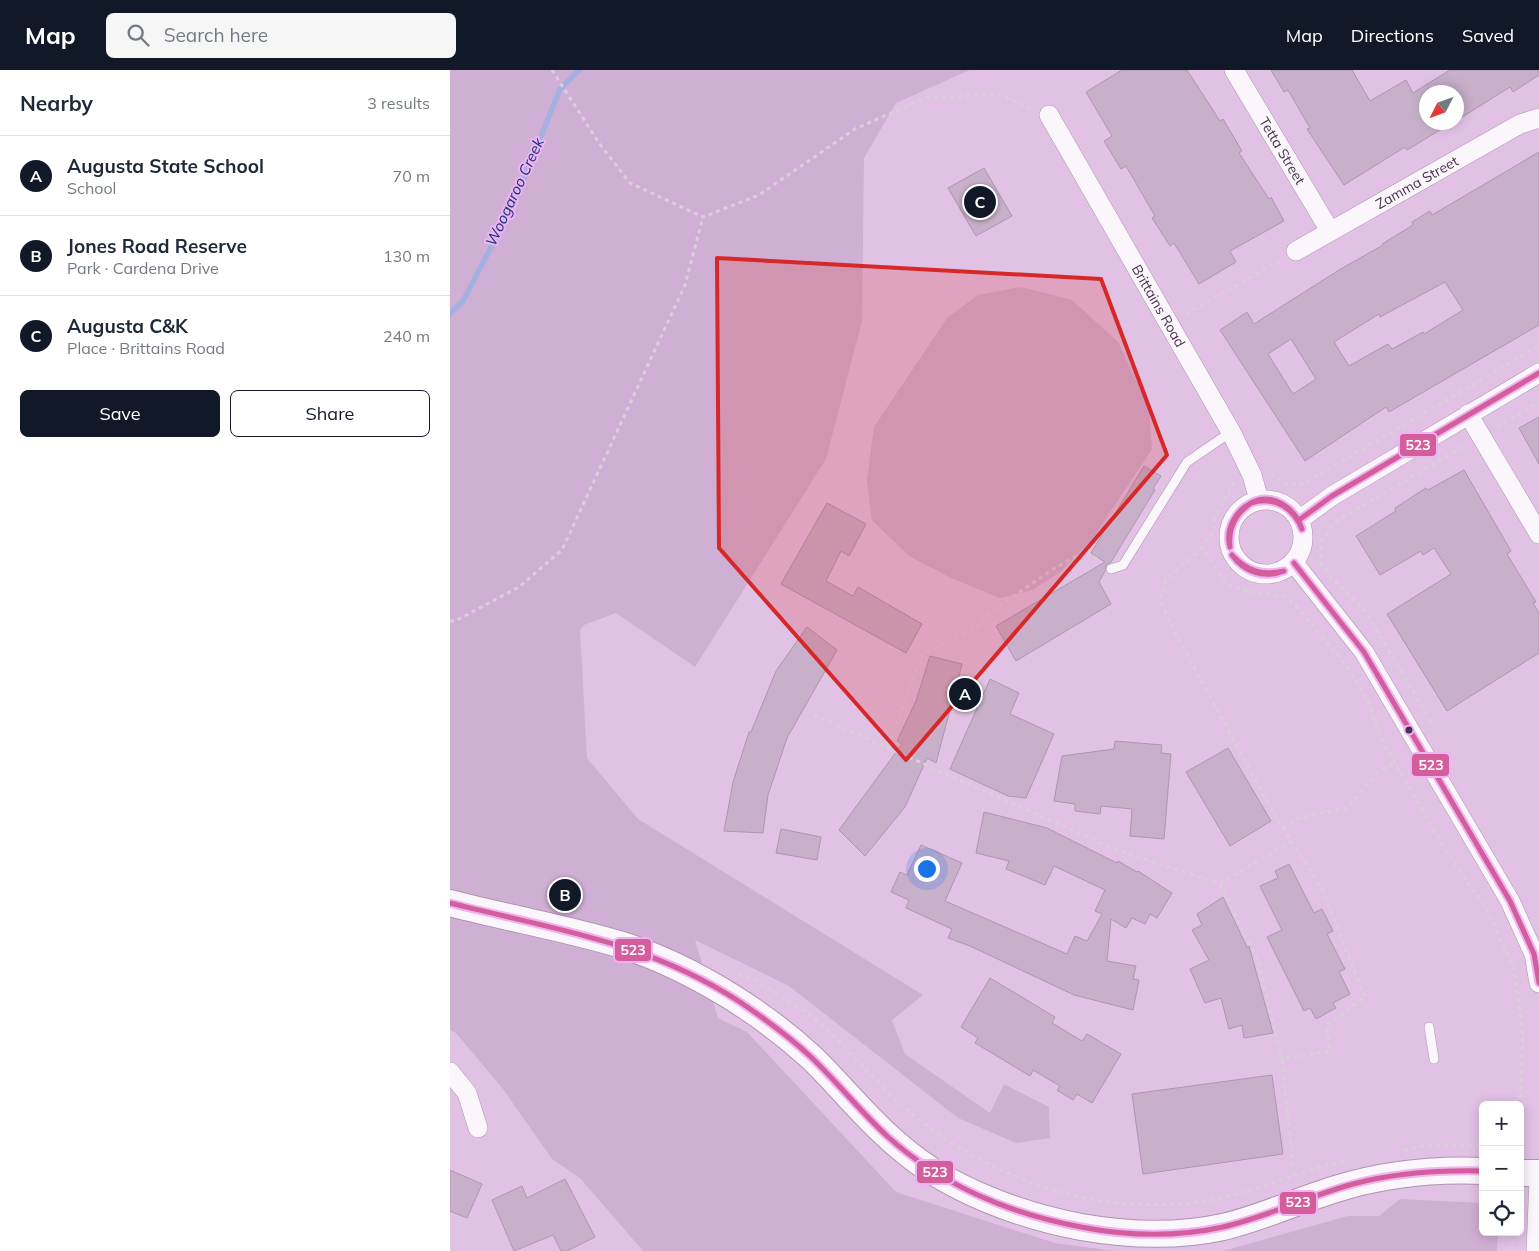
<!DOCTYPE html>
<meta charset="utf-8">
<style>
:root{--surface:#fff;--page:#f6f6f7;--text:#1f2937;--muted:#747a83;--line:#e0e1e3;--accent:#111827}
body{margin:0;font-family:Mulish,sans-serif;background:var(--page);color:var(--text)}
.controls{position:absolute;right:15px;bottom:15px;display:grid;overflow:hidden;border-radius:8px;box-shadow:0 2px 12px #0003}
.controls button{width:45px;height:45px;display:grid;place-items:center;padding:0;border:0;border-bottom:1px solid var(--line);background:var(--surface);color:var(--text);font:25px sans-serif}
.compass{position:absolute;left:969px;top:15px;width:45px;height:45px;border-radius:50%;background:var(--surface);box-shadow:0 2px 12px #0003;rotate:228deg}
.you{position:absolute;left:476px;top:798px;width:18px;height:18px;margin:-12px;border:4px solid #fff;border-radius:50%;background:#1a73e8;box-shadow:0 0 0 8px #1a73e833}
.badge{display:grid;place-items:center;width:32px;height:32px;border-radius:50%;background:var(--accent);color:#fff;font-size:16px;font-weight:700}
.pin{position:absolute;translate:-50% -50%;border:2px solid #fff;box-shadow:0 1px 5px #0006}
.list{margin:0;padding:0;list-style:none}
h2{display:flex;justify-content:space-between;align-items:center;height:65px;margin:0;padding:0 20px;font-size:21px}
h2 small{font-size:16px;font-weight:400;color:var(--muted)}
.list li{display:grid;grid-template-columns:32px 1fr auto;gap:15px;align-items:center;box-sizing:border-box;height:80px;padding:0 20px;border-top:1px solid var(--line)}
.list b{display:block;font-size:19px;white-space:nowrap}
.list p{margin:0;font-size:16px;white-space:nowrap;color:var(--muted)}
.list em{font-size:16px;font-style:normal;color:var(--muted)}
.actions{display:flex;gap:10px;padding:15px 20px}
.actions a{flex:1;padding:11px 0;border:1px solid var(--accent);border-radius:8px;text-align:center;font-size:18px;color:var(--accent)}
.actions .main{background:var(--accent);color:#fff}
.icon{flex:none;width:28px;height:28px;fill:none;stroke:currentColor;stroke-width:2;stroke-linecap:round;stroke-linejoin:round}
.map{position:relative;flex:none;width:1089px;height:1181px;overflow:hidden}
header{display:flex;align-items:center;gap:30px;box-sizing:border-box;height:70px;padding:0 25px;background:var(--accent);color:#fff}
header strong{font-size:24px}
nav{display:flex;gap:28px;margin-inline-start:auto;font-size:18px}
.search{width:350px;height:45px;background:var(--page);display:flex;align-items:center;gap:12px;box-sizing:border-box;padding:0 18px;border-radius:8px;color:var(--muted);font-size:19px}
main{display:flex}
aside{flex:1;background:var(--surface)}
.map>svg:first-child{display:block}
.green{fill:#d0afd4}
.lines{fill:none;stroke-linecap:round;stroke-linejoin:round}
.stream{stroke:#a4b0e2;stroke-width:5.5}
.building{fill:#c8b0cb;stroke:#ae96b1;fill-rule:evenodd}
.lane-casing{stroke:#ad95b1;stroke-width:10}
.street-casing{stroke:#ad95b1;stroke-width:20}
.secondary-casing{stroke:#ad95b1;stroke-width:28}
.path{stroke:#d9d0da;stroke-width:3;stroke-dasharray:4 4;stroke-linecap:butt}
.lane{stroke:#faf6fb;stroke-width:9}
.street{stroke:#faf6fb;stroke-width:19}
.secondary{stroke:#faf6fb;stroke-width:26}
.bus-1-casing{stroke:#edb3f4;stroke-width:9}
.bus-1{stroke:#d45e9b;stroke-width:5}
.marked{fill:#d62828;fill-opacity:0.2;stroke:#d62828;stroke-width:4;stroke-linejoin:round}
.bus-dot{fill:#48314b;stroke:#edb3f4;stroke-width:2}
.labels{text-anchor:middle;stroke-width:4;stroke-linejoin:round;paint-order:stroke}
.street-label{font-size:14px;fill:#48314b;stroke:#edb3f4}
.water-label{font-size:15px;font-style:italic;fill:#143375;stroke:#edb3f4}
.line-badge{stroke:#edb3f4;stroke-width:2}
.badge-label{font-size:14px;text-anchor:middle;font-weight:bold;fill:#fff}
</style>
<header>
<strong>Map</strong>
<div class="search"><svg class="icon" aria-label="search" viewBox="0 0 24 24"><circle cx="10" cy="10" r="6"/><path d="M15 15l6 6"/></svg>Search here</div>
<nav><a>Map</a><a>Directions</a><a>Saved</a></nav>
</header>
<main>
<aside>
<h2>Nearby<small>3 results</small></h2>
<ul class="list">
<li><span class="badge">A</span><div><b>Augusta State School</b><p>School</p></div><em>70 m</em></li>
<li><span class="badge">B</span><div><b>Jones Road Reserve</b><p>Park · Cardena Drive</p></div><em>130 m</em></li>
<li><span class="badge">C</span><div><b>Augusta C&amp;K</b><p>Place · Brittains Road</p></div><em>240 m</em></li>
</ul>
<div class="actions"><a class="main">Save</a><a>Share</a></div>
</aside>
<div class="map">
<svg width="1089" height="1181" viewBox="0 0 1089 1181">
<rect width="100%" height="100%" fill="#e1c2e5"/>
<path class="green" d="M0 0H520L446 33 414 88 412 251 376 389 245 597 166 543 134 555 130 560 137 688 188 749 473 925 442 950 455 984 540 1043 554 1014 599 1037 600 1068 566 1073 508 1048 339 916 245 870 268 948 297 962 446 1122 605 1173 665 1181H193L130 1108 102 1089 53 1019 6 963 0 960Z
M571 217 622 230 668 272 699 338 702 379 641 471 609 503 582 520 550 528 501 508 459 486 422 450 417 410 424 357 497 248 528 225Z
M950 1129 1033 1133V1162H1048L1047 1181H773L898 1146H929Z"/>
<g class="lines">
<path class="stream" d="M0 244 13 231 64 133 110 19 129 0"/>
</g>
<path class="building" d="M672 0H737L770 51 773 49 792 81 789 83 819 129 821 127 834 151 780 181 786 192 749 214 724 173 720 176 702 148 705 146 676 96 671 99 654 71 662 66 636 22Z
M821 0H902L920 31 956 10 963 23 1000 0H1089V5L1063 22 1060 17 1006 51V22H976V52H1003L957 80 955 77 894 115 857 59 860 58 838 20 834 22Z
M1089 82V255L939 342 936 337 855 391 770 260 797 242 804 254 889 200 933 175 932 174 963 155 962 152 980 141 982 145ZM995 212 1013 240 974 264 973 262 942 279 938 274 899 296 884 272 929 244 930 247ZM841 269 866 309 843 324 818 284Z
M534 98 562 146 526 166 498 118Z
M1089 347V394L1069 358Z
M694 396 711 406 703 419 705 420 661 492 656 495 655 501 649 512 661 534 566 591 546 556 655 492 641 483Z
M1014 400 1061 481 1057 484 1086 532 1083 533 1089 543V583L997 641 937 544 1001 504 984 478 973 485 971 481 930 505 906 466 946 441 945 438 976 418 978 420Z
M377 433 416 454 399 486 391 481 376 511 403 526 408 517 472 554 456 583 331 514Z
M357 557 387 580 337 668 318 725 313 763 274 761 283 712 299 662H301L326 601Z
M480 586 512 594 486 693 477 688 455 737 415 786 389 760 452 674 447 671 466 631Z
M540 609 569 623 560 644 604 664 576 728 558 726 500 699Z
M665 671 712 675 711 683 721 684 714 769 680 766 682 739 651 736 650 744 625 741V734L604 731 612 686 664 679Z
M778 678 821 751 780 776 736 702Z
M534 742 597 758 667 793 668 791 687 802 688 801 722 823 707 848 700 844 695 854 682 848 676 858 661 849 657 891 686 896 683 909 689 910 683 940 624 925 520 876 498 868 502 859 456 838 459 830 441 822 450 802 457 805 471 775 512 793 495 831 617 884 625 866 637 871 652 844 645 841 655 820 604 796 595 815 556 799 559 791 526 783Z
M331 759 371 767 367 790 326 783Z
M839 794 864 843 872 839 883 861 877 864 895 899 889 902 900 924 883 933 886 938 866 949 860 938 854 941 817 867 832 860 810 816 828 808 825 801Z
M773 827 797 877 799 876 823 963 794 968 792 955 779 959 771 928 755 933 740 899 759 890 742 860 752 855 747 844Z
M540 908 605 947 602 953 632 971 637 964 671 984 642 1033 627 1024 623 1030 607 1020 610 1016 583 1000 580 1006 525 973 528 968 511 957Z
M822 1005 833 1084 693 1104 682 1024Z
M0 1100 32 1114 17 1148 0 1141Z
M115 1109 145 1167 117 1181H111L103 1165 64 1181 42 1130 72 1116 77 1128Z"/>
<g class="lines">
<g class="lane-casing">
<path id="lane" d="M661 499 673 495 737 392 781 362
M979 957 984 989"/>
</g>
<g class="street-casing">
<g id="street">
<path id="s1" d="M784 0 880 161"/>
<path id="s2" d="M599 45 781 362 802 405 809 430"/>
<path id="s3" d="M846 181 1070 54 1089 48"/>
<path d="M1018 344 1089 464"/>
<circle cx="816" cy="467" r="37"/>
<path d="M849 450 882 426 1089 303"/>
<path d="M844 493 914 582 1060 831 1084 884 1089 913"/>
<path d="M0 1002 17 1023 28 1058"/>
<path d="M1086 1181 1089 1108"/>
</g>
</g>
<g class="secondary-casing">
<path id="secondary" d="M0 833C57 848 116 858 172 875 210 887 246 905 280 926 309 944 337 965 362 988 392 1017 417 1050 450 1077 498 1119 568 1145 631 1157 677 1165 727 1167 773 1157 814 1147 847 1131 886 1119 934 1104 983 1099 1033 1101
M1070 1103H1089"/>
</g>
<path class="path" d="M102 0 149 73 180 113 253 147 309 125 405 59 475 28 547 24 583 39
M736 244 831 190
M1047 357 1089 332
M821 403 836 414 851 415 1089 276
M784 412 765 447 763 462 752 478 777 515 803 522 833 526 845 535 892 590 910 616 919 634 928 662 945 693 1000 787 1036 838 1064 898 1073 966 1070 1040
M752 478 716 510 710 531 728 568 824 744 872 819 915 927 876 956 880 981 832 989 844 1106
M0 551H5L69 517 112 480 235 215 253 147
M364 645 660 777 770 814 841 771
M981 652 916 542 881 507 870 492 872 471 885 452 1016 375
M437 677 473 583 531 555 540 542 605 498 635 481 650 491
M833 758 851 747 897 738 926 704 945 693
M770 814 808 891 832 989
M289 904C306 909 321 920 335 929 344 936 355 941 364 948 391 970 413 999 439 1023 522 1104 645 1151 761 1130 808 1121 850 1100 896 1091
M954 1080 979 1075 1033 1076
M1062 1181 1063 1162"/>
<use href="#lane" class="lane"/>
<use href="#street" class="street"/>
<use href="#secondary" class="secondary"/>
<g class="bus-1-casing">
<path id="bus-1" d="M801 433C822 421 846 439 852 459
M801 433C824 426 843 437 852 459
M849 450 882 426 1089 303
M780 477C775 460 785 441 801 433
M780 477C778 458 785 444 801 433
M782 485C797 501 812 506 834 501
M782 485C794 502 814 509 834 501
M844 493 914 582 1060 831 1084 884 1089 913
M0 833C106 860 196 871 290 932 315 949 340 967 362 988 388 1013 410 1041 437 1066 491 1115 560 1144 631 1157 677 1166 727 1167 773 1157 817 1147 859 1126 903 1114 945 1103 989 1100 1033 1101"/>
</g>
<use href="#bus-1" class="bus-1"/>
</g>
<path class="marked" d="M267 188 651 209 717 385 456 690 269 478Z"/>
<circle class="bus-dot" cx="959" cy="660" r="4.5"/>
<g class="labels">
<g class="street-label">
<text dy="5" stroke="none"><textPath href="#s1" startOffset="94">Tetta Street</textPath></text>
<text dy="5" stroke="none"><textPath href="#s3" startOffset="139">Zamma Street</textPath></text>
<text dy="5" stroke="none"><textPath href="#s2" startOffset="220">Brittains Road</textPath></text>
</g>
<g class="water-label">
<text transform="translate(65 122) rotate(-65)" y="5">Woogaroo Creek</text>
</g>
</g>
<g class="line-badge">
<rect x="949" y="363" width="38" height="24" rx="5" fill="#d45e9b"/>
<rect x="961" y="683" width="39" height="24" rx="5" fill="#d45e9b"/>
<rect x="164" y="868" width="38" height="24" rx="5" fill="#d45e9b"/>
<rect x="466" y="1090" width="38" height="24" rx="5" fill="#d45e9b"/>
<rect x="829" y="1121" width="38" height="24" rx="5" fill="#d45e9b"/>
</g>
<g class="badge-label">
<text x="968" y="380">523</text>
<text x="981" y="700">523</text>
<text x="183" y="885">523</text>
<text x="485" y="1107">523</text>
<text x="848" y="1137">523</text>
</g>
</svg>
<div class="controls">
<button>+</button>
<button>−</button>
<button><svg class="icon" aria-label="locate" viewBox="0 0 24 24"><circle cx="12" cy="12" r="6"/><path d="M12 2v4M12 18v4M2 12h4M18 12h4"/></svg></button>
</div>
<svg class="compass" viewBox="-18 -18 36 36"><path d="M0-13l5 13h-10z" fill="#e53935"/><path d="M0 13l5-13h-10z" fill="#747a83"/></svg>
<div class="you"></div>
<div class="pin badge" style="left:515px;top:624px">A</div>
<div class="pin badge" style="left:115px;top:825px">B</div>
<div class="pin badge" style="left:530px;top:132px">C</div>
</div>
</main>
